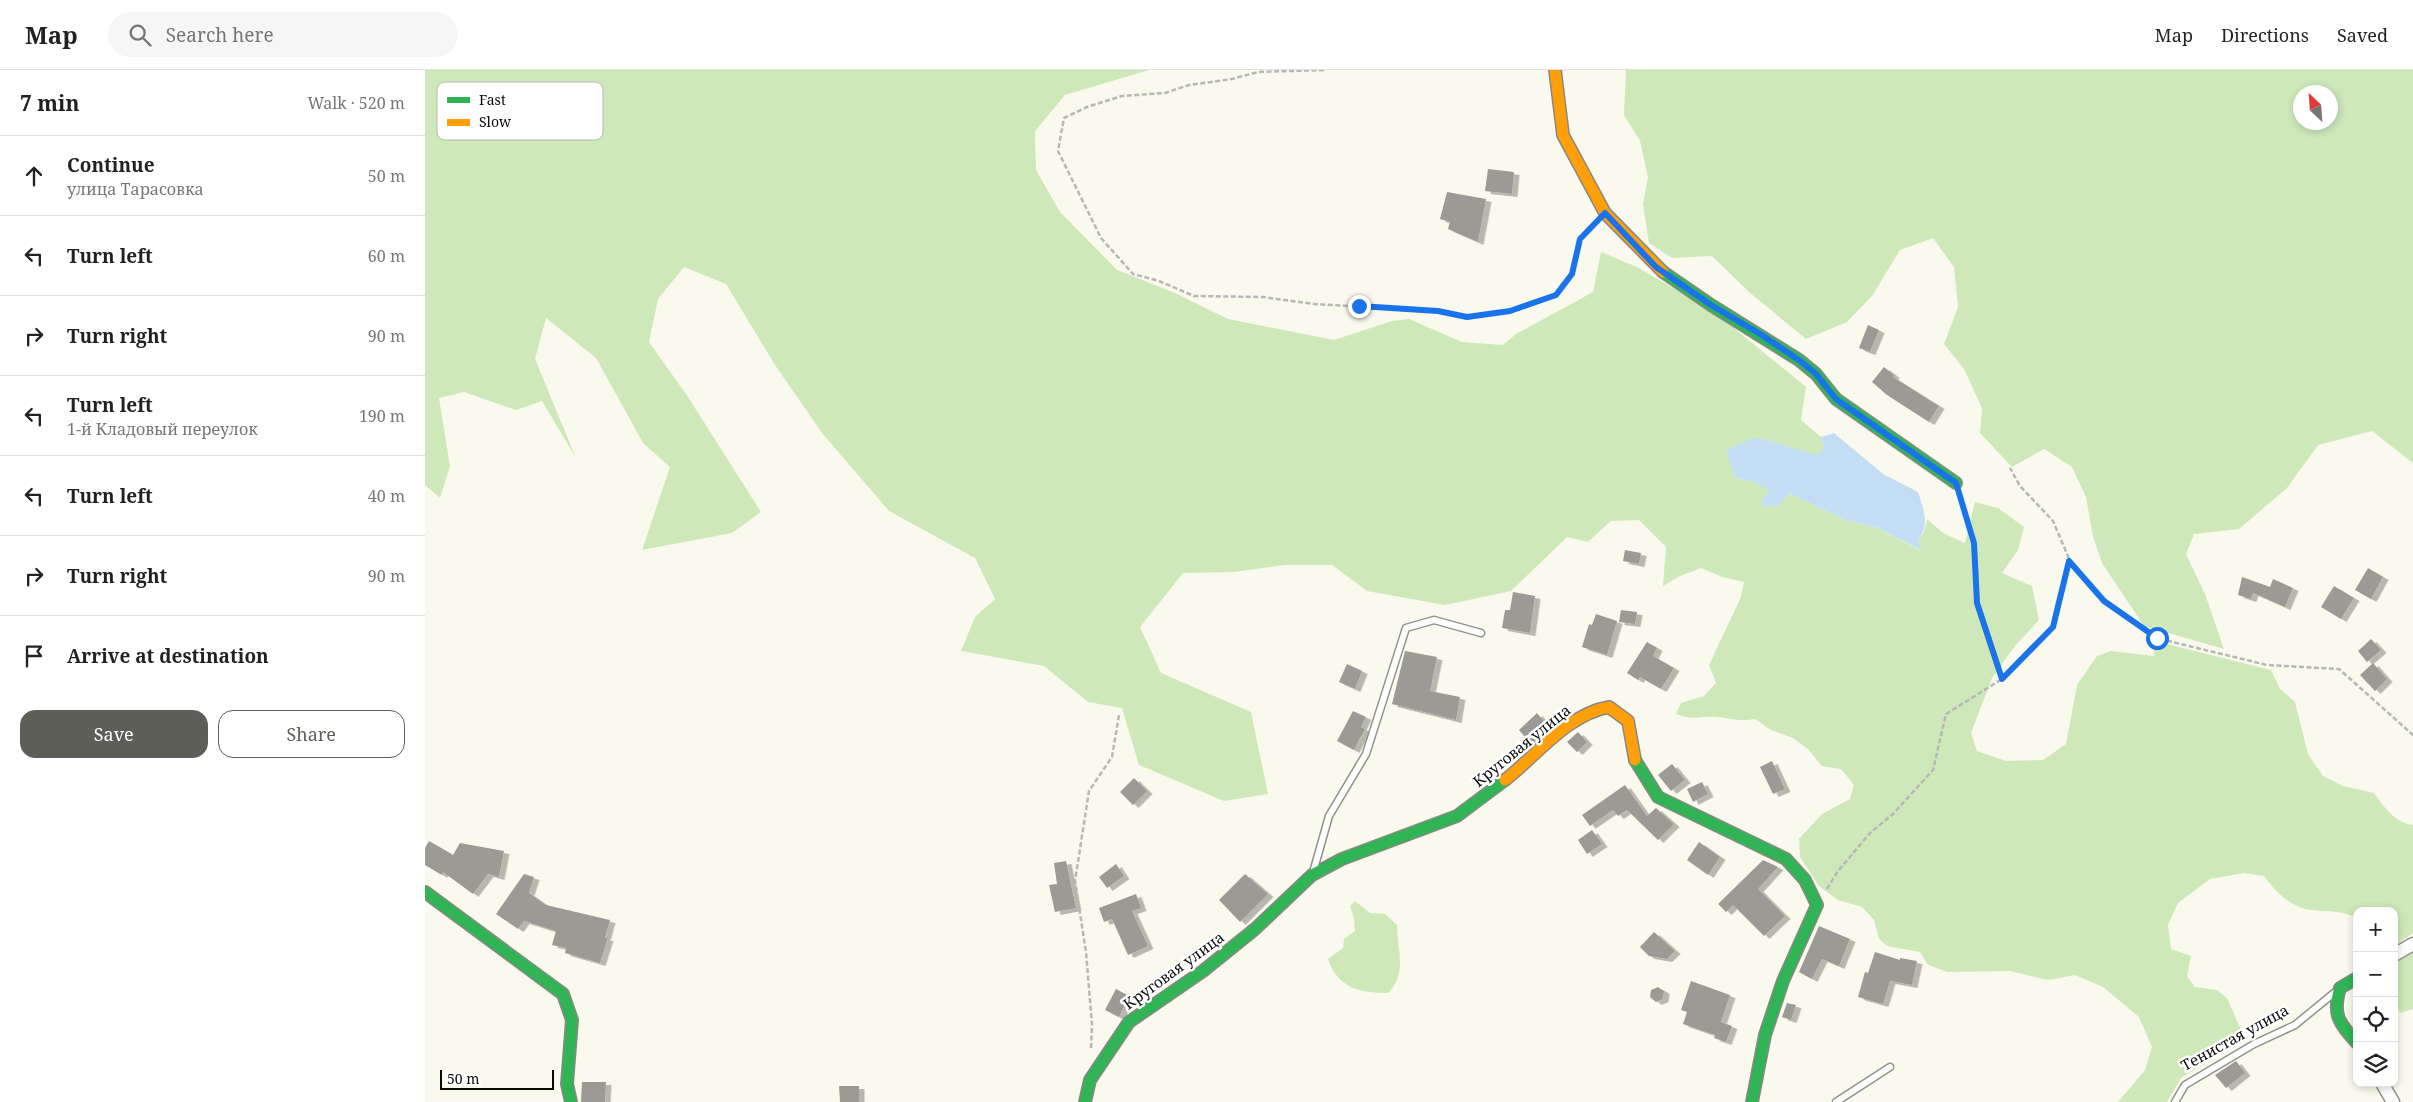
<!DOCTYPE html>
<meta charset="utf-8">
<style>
:root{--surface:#fff;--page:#f6f6f6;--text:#222;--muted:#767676;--line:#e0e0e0;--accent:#5e5e59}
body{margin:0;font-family:"Noto Serif",serif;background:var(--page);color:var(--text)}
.controls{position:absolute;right:15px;bottom:15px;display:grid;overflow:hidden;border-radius:10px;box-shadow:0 2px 8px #0003}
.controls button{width:45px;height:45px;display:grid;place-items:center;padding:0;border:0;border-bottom:1px solid var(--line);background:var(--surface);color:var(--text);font:25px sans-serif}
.compass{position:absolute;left:1868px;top:15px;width:45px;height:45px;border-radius:50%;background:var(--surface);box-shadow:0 2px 8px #0003;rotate:335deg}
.scale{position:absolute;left:15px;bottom:12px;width:114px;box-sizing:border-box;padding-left:5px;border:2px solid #0a0a0a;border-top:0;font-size:14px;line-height:18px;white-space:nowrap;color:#0a0a0a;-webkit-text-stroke:4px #fff;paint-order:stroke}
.stop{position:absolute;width:15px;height:15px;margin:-11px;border:4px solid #1a73e8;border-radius:50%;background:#fff}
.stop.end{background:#1a73e8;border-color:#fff;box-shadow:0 1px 5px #0008}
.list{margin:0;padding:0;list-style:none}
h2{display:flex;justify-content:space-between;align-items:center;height:65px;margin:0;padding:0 20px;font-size:21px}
h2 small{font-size:16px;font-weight:400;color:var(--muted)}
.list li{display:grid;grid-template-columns:32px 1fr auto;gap:15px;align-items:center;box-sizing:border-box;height:80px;padding:0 20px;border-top:1px solid var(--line)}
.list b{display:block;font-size:19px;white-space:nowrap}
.list p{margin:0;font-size:16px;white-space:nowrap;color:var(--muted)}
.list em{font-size:16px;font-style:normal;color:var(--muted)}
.actions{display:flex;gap:10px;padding:15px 20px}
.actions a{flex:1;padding:11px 0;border:1px solid var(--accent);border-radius:15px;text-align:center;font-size:18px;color:var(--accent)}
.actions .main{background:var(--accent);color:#fff}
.icon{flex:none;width:28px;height:28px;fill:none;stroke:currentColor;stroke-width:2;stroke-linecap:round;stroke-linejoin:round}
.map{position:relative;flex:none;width:1988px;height:1032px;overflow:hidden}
header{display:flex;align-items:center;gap:30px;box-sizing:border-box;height:70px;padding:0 25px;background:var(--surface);border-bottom:1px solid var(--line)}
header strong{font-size:24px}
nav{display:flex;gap:28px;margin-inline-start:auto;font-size:18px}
.search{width:350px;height:45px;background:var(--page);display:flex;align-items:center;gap:12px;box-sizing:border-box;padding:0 18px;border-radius:28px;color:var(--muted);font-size:19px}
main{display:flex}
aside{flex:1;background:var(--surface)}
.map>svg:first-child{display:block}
.forest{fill:#cfe8ba;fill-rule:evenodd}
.water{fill:#c3def4}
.building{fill:#9c9a94;filter:url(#shadow)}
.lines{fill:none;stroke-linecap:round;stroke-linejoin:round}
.lane-casing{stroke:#92928c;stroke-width:9}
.street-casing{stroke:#92928c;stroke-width:15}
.fast-casing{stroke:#898883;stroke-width:14}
.slow-casing{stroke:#898883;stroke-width:14}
.path{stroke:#b7b7b5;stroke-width:2.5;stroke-dasharray:5 2.5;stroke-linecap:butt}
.lane{stroke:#fefefc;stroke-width:6}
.street{stroke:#fefefc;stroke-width:12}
.fast{stroke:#30b455;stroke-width:11}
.slow{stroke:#ff9f0a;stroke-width:11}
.route{stroke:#1a73e8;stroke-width:6}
.labels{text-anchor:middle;stroke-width:5;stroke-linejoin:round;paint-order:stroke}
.street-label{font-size:15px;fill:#0a0a0a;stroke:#fff}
.key{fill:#fff;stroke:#b6b6b6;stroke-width:1}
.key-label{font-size:14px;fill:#0a0a0a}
</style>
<header>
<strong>Map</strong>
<div class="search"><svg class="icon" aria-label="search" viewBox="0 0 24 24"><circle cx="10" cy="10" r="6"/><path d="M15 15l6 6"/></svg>Search here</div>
<nav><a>Map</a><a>Directions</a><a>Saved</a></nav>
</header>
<main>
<aside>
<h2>7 min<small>Walk · 520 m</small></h2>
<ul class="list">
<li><svg class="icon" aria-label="ahead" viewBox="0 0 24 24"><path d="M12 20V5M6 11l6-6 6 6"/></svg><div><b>Continue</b><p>улица Тарасовка</p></div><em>50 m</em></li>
<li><svg class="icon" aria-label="left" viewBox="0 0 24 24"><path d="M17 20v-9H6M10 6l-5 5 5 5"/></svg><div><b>Turn left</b></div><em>60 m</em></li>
<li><svg class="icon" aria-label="right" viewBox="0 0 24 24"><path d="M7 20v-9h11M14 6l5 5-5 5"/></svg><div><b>Turn right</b></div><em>90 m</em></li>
<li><svg class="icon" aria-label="left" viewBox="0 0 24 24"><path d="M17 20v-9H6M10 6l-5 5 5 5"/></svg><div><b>Turn left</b><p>1-й Кладовый переулок</p></div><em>190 m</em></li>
<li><svg class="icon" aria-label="left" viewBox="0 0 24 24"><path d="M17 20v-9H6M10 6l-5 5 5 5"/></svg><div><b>Turn left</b></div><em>40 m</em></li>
<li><svg class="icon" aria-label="right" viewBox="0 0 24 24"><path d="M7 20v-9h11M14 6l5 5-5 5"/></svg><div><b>Turn right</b></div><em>90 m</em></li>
<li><svg class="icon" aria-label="arrive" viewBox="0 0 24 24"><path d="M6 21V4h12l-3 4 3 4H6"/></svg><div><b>Arrive at destination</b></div></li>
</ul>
<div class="actions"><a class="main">Save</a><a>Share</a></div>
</aside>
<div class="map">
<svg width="1988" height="1032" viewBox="0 0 1988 1032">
<defs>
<filter id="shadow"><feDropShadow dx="5.5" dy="3" stdDeviation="0" flood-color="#0004"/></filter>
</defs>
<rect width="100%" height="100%" fill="#faf9ed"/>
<path class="forest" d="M0 0H724L640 25 610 61 611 100 635 142 692 200 750 223 803 249 909 270 967 251 984 249 1037 272 1078 275 1091 264 1168 222 1176 182 1212 197 1288 241 1381 317 1376 350 1396 367 1399 378 1393 386 1331 367 1311 408 1329 412 1345 421 1364 423 1420 450 1453 458 1495 480 1493 471 1499 462 1502 449 1518 463 1540 473 1550 432 1573 438 1599 457 1593 480 1577 503 1607 516 1614 550 1590 576 1567 608 1546 663 1552 681 1581 691 1618 690 1641 674 1652 615 1672 586 1686 581 1729 586 1730 571 1846 600 1855 619 1870 632 1883 684 1898 706 1918 716 1949 723C1958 736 1971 754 1988 755V863L1969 876V841H1932V848C1917 840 1902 842 1886 840 1866 838 1850 821 1839 806L1819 803 1785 809 1753 833 1743 855 1746 879 1766 886 1762 906 1770 917 1792 920 1802 928 1820 969 1756 1008 1742 1032H1693L1720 1000 1727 977 1714 947 1678 917 1650 905 1623 910 1585 901 1523 902 1503 895 1495 882 1462 876 1454 869 1449 850 1437 837 1413 830 1394 816 1375 787 1374 769 1397 744 1425 729 1429 715 1416 699 1397 696 1383 679 1368 668 1346 660 1330 649C1313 652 1306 648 1290 647 1272 646 1270 651 1251 644L1256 633 1279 626 1291 613 1284 595 1316 527 1319 512 1297 507 1276 498 1255 506 1238 516 1241 477 1214 450 1186 451 1163 472 1142 467 1086 521 1020 535 942 521 907 495H860L808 502 758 503 715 557 736 603 826 642 843 724 799 731 714 695 697 638 663 632 619 596 536 581 550 547 570 529 550 488 464 441 397 363 350 295 301 214 259 197 233 229 224 272 263 327 336 442 307 463 217 480 245 397 218 373 171 288 121 248 110 289 151 388 117 331 91 340 39 322 14 328 25 396 15 428 0 415Z
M1201 0H1988V393L1947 361 1893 375 1862 418 1814 459 1769 464 1761 484 1780 524 1799 579 1719 556 1677 493 1668 466 1661 427 1647 397 1619 379 1587 397 1555 363 1557 338 1539 299 1519 274 1533 237 1529 197 1508 168 1475 180 1447 226 1422 252 1381 269 1324 222 1287 186 1247 188 1224 173 1218 134 1223 107 1215 71 1199 45ZM1906 22V52H1876V22Z
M930 831 945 843 960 844 972 855C972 879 983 903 963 923 934 923 913 918 903 889L918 878 919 869 930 861 929 848 925 836Z
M1988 882V939L1975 943 1969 929V893Z"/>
<path class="water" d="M1409 363 1458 404 1493 422C1499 441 1505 454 1493 471L1496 480 1453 458 1420 450 1364 423 1354 435 1340 437 1336 432 1344 421 1329 412 1311 408 1302 385 1303 379 1331 367 1392 385 1399 378 1396 367Z"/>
<path class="building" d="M1063 99 1089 102 1087 124 1060 121Z
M1022 122 1061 129 1053 172 1023 159 1025 152 1015 149Z
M1443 255 1454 260 1445 282 1434 278Z
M1459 297 1469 305 1468 307 1514 336 1504 352 1462 325 1447 312Z
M1200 480 1216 483 1214 494 1198 491Z
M1943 498 1958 507 1946 529 1930 520Z
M1817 507 1845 517 1848 509 1868 518 1860 537 1828 523 1826 529 1813 525Z
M1909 516 1929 528 1916 549 1896 537Z
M1088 522 1110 526 1105 563 1077 558 1080 540H1085Z
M1196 540 1212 542 1210 554 1194 552Z
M1171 544 1192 551 1182 585 1157 577 1164 554 1167 555Z
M1946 569 1956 580 1942 592 1933 581Z
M1222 572 1232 578 1228 586 1249 598 1236 619 1215 607 1213 610 1202 603Z
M980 581 1012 587 1005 621 1035 627 1031 650 967 634Z
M1948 593 1962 609 1950 621 1935 605Z
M922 594 937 601 930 619 914 612Z
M928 641 941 647 936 657 940 659 929 680 912 671Z
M1112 643 1125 658 1106 674 1094 660Z
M1153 662 1162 672 1152 682 1142 672Z
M1347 691 1360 719 1348 724 1335 697Z
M1247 694 1260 710 1246 721 1233 705Z
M709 708 722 721 708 735 695 722Z
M1277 712 1283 724 1268 732 1262 719Z
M1200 715 1222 746 1231 738 1249 754 1233 770 1202 740 1193 746 1188 740 1165 756 1157 745Z
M1167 760 1177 774 1162 784 1153 770Z
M4 771 28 785 35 773 79 781 74 807 63 804 48 824 18 802 17 805 0 795V778Z
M1274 772 1295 787 1283 805 1262 790Z
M1338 790 1353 797 1333 819 1360 846 1339 866 1308 835 1301 842 1293 834Z
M641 791 651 838 630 842 624 815 632 814 629 793Z
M691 794 699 806 682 818 674 807Z
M99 804 109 807 104 823 121 835 185 850 180 868H183L175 893 140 883 141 878 127 875 131 861 99 851 93 859 71 844Z
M820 804 843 824 815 852 794 830Z
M711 824 716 838 707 841 723 876 703 885 687 849 679 852 674 838Z
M1394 856 1425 869 1414 896 1397 889 1387 909 1374 902Z
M1229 862 1250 881 1242 889 1224 886 1215 877Z
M1450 882 1475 890V888L1492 891 1487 915 1465 911 1458 934 1433 927 1440 902 1443 903Z
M1266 911 1305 925 1296 952 1307 956 1301 972 1289 968 1290 965 1258 954 1262 942 1256 940Z
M1233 917 1239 921 1238 929 1231 932 1225 927 1226 920Z
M691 919 704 926 694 947 680 940Z
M1362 933 1371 935 1366 950 1357 947Z
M1811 991 1820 1003 1801 1018 1790 1005Z
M157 1012H181L180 1032H156Z
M414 1016H434V1032H415Z"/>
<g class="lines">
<g class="lane-casing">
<path id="lane" d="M889 799 904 746 941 684 981 558 1009 550 1056 563
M1411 1032 1465 997
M1750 1032 1760 1015 1829 974 1870 955 1909 923"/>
</g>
<g class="street-casing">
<path id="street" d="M1969 885 1988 874
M1957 1013 1968 1032"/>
</g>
<g class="fast-casing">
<path id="fast" d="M1238 202 1286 235 1374 290 1391 304 1411 329 1531 413
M1210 690 1233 727 1361 789 1380 810 1392 835 1358 911 1340 965 1327 1032
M0 822 138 924 147 950 142 1014 146 1032
M1932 908 1915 918C1907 945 1914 953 1932 973
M660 1032 665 1010 704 952 778 901 830 859 887 805 917 789 1032 746 1080 710"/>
</g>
<g class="slow-casing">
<path id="slow" d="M1130 0 1138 65 1180 143 1238 202
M1080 710C1112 685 1143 644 1184 637L1203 651 1210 690"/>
</g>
<path class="path" d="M899 0 833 2 807 9 764 15 740 23 697 26 662 37 639 48 633 81 676 168 708 204 734 211 769 226 838 227 889 234 1013 241 1042 247 1085 241 1131 225 1147 204 1155 169 1169 155
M1535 427 1549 473 1552 533 1577 609
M1645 491 1679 531 1731 568 1842 595 1914 599 1988 665
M1402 819 1413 801 1445 763 1468 744 1508 700 1521 644 1577 609 1628 557 1645 491 1628 451 1595 416 1585 398
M666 978 667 955 661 882 650 811 664 721 687 687 694 645"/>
<use href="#lane" class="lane"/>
<use href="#street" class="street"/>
<use href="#fast" class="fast"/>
<use href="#slow" class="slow"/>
</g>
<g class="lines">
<path class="route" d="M934 236 1013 241 1042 247 1085 241 1131 225 1147 204 1155 169 1180 143 1231 197 1286 235 1335 264 1374 290 1391 304 1411 329 1531 413 1549 473 1552 533 1577 609 1628 557 1644 491 1679 531 1732 568"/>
</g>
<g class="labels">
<g class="street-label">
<text transform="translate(1097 676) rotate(-39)" y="5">Круговая улица</text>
<text transform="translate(749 901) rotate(-36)" y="5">Круговая улица</text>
<text transform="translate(1810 968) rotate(-29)" y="5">Тенистая улица</text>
</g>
</g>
<rect x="12" y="12" width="166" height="58" rx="8" class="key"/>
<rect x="22" y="27" width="23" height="6" fill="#30b455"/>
<rect x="22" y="49" width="23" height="7" fill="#ff9f0a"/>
<g class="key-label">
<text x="54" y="35">Fast</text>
<text x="54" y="57">Slow</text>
</g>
</svg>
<div class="controls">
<button>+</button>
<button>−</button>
<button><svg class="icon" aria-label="locate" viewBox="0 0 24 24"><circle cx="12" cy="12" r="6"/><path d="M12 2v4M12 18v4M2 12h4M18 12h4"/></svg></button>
<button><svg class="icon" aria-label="layers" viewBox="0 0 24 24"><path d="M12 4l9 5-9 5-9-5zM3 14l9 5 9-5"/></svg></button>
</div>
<svg class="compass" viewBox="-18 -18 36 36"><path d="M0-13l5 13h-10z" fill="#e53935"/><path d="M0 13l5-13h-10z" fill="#767676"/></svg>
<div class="scale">50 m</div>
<div class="stop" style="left:1732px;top:568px"></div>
<div class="stop end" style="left:934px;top:236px"></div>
</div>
</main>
